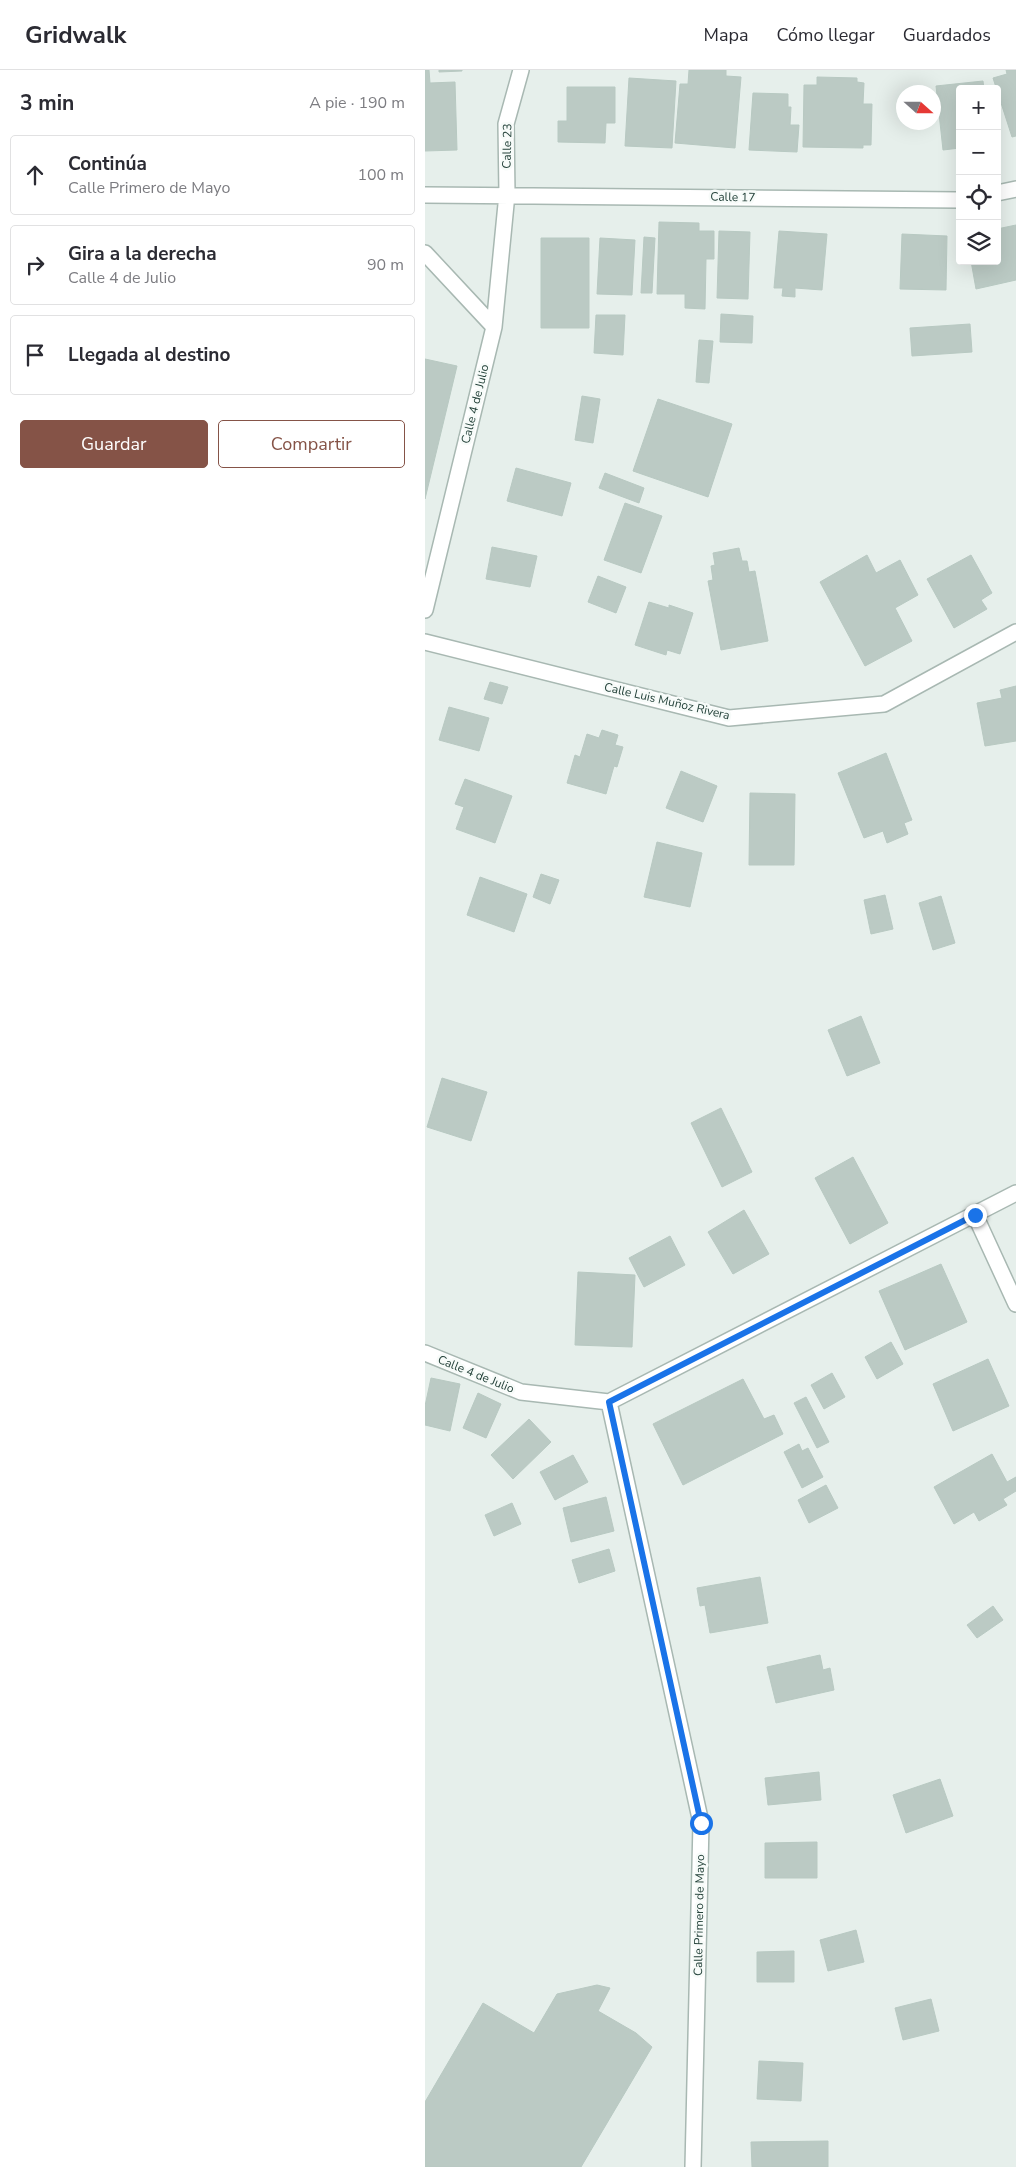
<!DOCTYPE html>
<html lang="es">
<meta charset="utf-8">
<style>
:root{--surface:#fff;--page:#f7f7f7;--text:#2b2b33;--muted:#7c7c81;--line:#e1e1e2;--accent:#855347}
body{margin:0;font-family:"Nunito Sans",sans-serif;background:var(--page);color:var(--text)}
.controls{position:absolute;right:15px;top:15px;display:grid;overflow:hidden;border-radius:5px;box-shadow:0 5px 20px #0002}
.controls button{width:45px;height:45px;display:grid;place-items:center;padding:0;border:0;border-bottom:1px solid var(--line);background:var(--surface);color:var(--text);font:25px sans-serif}
.compass{position:absolute;left:471px;top:15px;width:45px;height:45px;border-radius:50%;background:var(--surface);box-shadow:0 5px 20px #0002;rotate:111deg}
.stop{position:absolute;width:15px;height:15px;margin:-11px;border:4px solid #1a73e8;border-radius:50%;background:#fff}
.stop.end{background:#1a73e8;border-color:#fff;box-shadow:0 1px 5px #0008}
.list{margin:0;padding:0;list-style:none}
h2{display:flex;justify-content:space-between;align-items:center;height:65px;margin:0;padding:0 20px;font-size:21px}
h2 small{font-size:16px;font-weight:400;color:var(--muted)}
.list li{display:grid;grid-template-columns:32px 1fr auto;gap:15px;align-items:center;box-sizing:border-box;height:80px;margin:0 10px 10px;padding:0 10px;border:1px solid var(--line);border-radius:5px}
.list b{display:block;font-size:19px;white-space:nowrap}
.list p{margin:0;font-size:16px;white-space:nowrap;color:var(--muted)}
.list em{font-size:16px;font-style:normal;color:var(--muted)}
.actions{display:flex;gap:10px;padding:15px 20px}
.actions a{flex:1;padding:11px 0;border:1px solid var(--accent);border-radius:5px;text-align:center;font-size:18px;color:var(--accent)}
.actions .main{background:var(--accent);color:#fff}
.icon{flex:none;width:28px;height:28px;fill:none;stroke:currentColor;stroke-width:2;stroke-linecap:round;stroke-linejoin:round}
.map{position:relative;flex:none;width:591px;height:2097px;overflow:hidden}
header{display:flex;align-items:center;gap:30px;box-sizing:border-box;height:70px;padding:0 25px;background:var(--surface);border-bottom:1px solid var(--line)}
header strong{font-size:24px}
nav{display:flex;gap:28px;margin-inline-start:auto;font-size:18px}
main{display:flex}
aside{flex:1;background:var(--surface)}
.map>svg:first-child{display:block}
.building{fill:#bbcac4;stroke:#b8c9c2}
.lines{fill:none;stroke-linecap:round;stroke-linejoin:round}
.minor-casing{stroke:#a8b8b2;stroke-width:18}
.minor{stroke:#fff;stroke-width:15}
.route{stroke:#1a73e8;stroke-width:6}
.labels{text-anchor:middle;stroke-width:5;stroke-linejoin:round;paint-order:stroke}
.street-label{font-size:12px;fill:#24423a;stroke:#f7fbf9}
</style>
<header>
<strong>Gridwalk</strong>
<nav><a>Mapa</a><a>Cómo llegar</a><a>Guardados</a></nav>
</header>
<main>
<aside>
<h2>3 min<small>A pie · 190 m</small></h2>
<ul class="list">
<li><svg class="icon" aria-label="ahead" viewBox="0 0 24 24"><path d="M12 20V5M6 11l6-6 6 6"/></svg><div><b>Continúa</b><p>Calle Primero de Mayo</p></div><em>100 m</em></li>
<li><svg class="icon" aria-label="right" viewBox="0 0 24 24"><path d="M7 20v-9h11M14 6l5 5-5 5"/></svg><div><b>Gira a la derecha</b><p>Calle 4 de Julio</p></div><em>90 m</em></li>
<li><svg class="icon" aria-label="arrive" viewBox="0 0 24 24"><path d="M6 21V4h12l-3 4 3 4H6"/></svg><div><b>Llegada al destino</b></div></li>
</ul>
<div class="actions"><a class="main">Guardar</a><a>Compartir</a></div>
</aside>
<div class="map">
<svg width="591" height="2097" viewBox="0 0 591 2097">
<rect width="100%" height="100%" fill="#e6efeb"/>
<path class="building" d="M0 0H4L5 13 30 12 32 80 0 81Z
M14 0H37V1L14 2Z
M264 0H301V6L316 7 310 78 250 73 255 14H263Z
M581 0H591V66L587 67 568 8 582 4Z
M392 7 432 8V12L439 13 438 34H447L446 75H438V78L378 77 379 15H392Z
M204 8 251 11 247 78 200 76Z
M558 11 559 19H535V78L518 80 511 16Z
M142 17H190V53H181L180 73 133 72V51H142Z
M328 23 363 24V37H366L365 55H374L372 82 324 80Z
M234 152 274 153V161H289V189H281L280 239 260 238V224H232Z
M591 155V210L551 219 546 191H572V159Z
M294 161 325 162 323 229 292 228Z
M354 161 402 164 397 220 370 218V227L357 226 358 218H349Z
M477 164 522 166 521 220 475 219Z
M219 167 230 168 227 223H216Z
M116 168H164V258H116Z
M175 168 210 170 207 225 172 224Z
M296 244 328 246 327 273 295 272Z
M171 245H200L198 285 169 283Z
M545 254 547 282 487 286 485 258Z
M274 270 288 271 284 313 271 312Z
M0 289 32 296 0 429Z
M157 326 175 329 168 373 150 370Z
M233 329 307 354 283 427 208 401Z
M91 398 146 413 137 446 82 431Z
M180 403 219 418 214 433 174 418Z
M200 433 237 446 216 503 179 490Z
M67 477 112 486 105 517 61 509Z
M314 478 317 491H322L324 502 330 501 343 571 296 580 283 511 288 510 286 496 290 495 288 483Z
M442 485 451 503 475 490 493 525 470 538 487 571 440 596 395 512Z
M546 485 567 523 556 530 562 539 529 558 502 509Z
M173 506 201 517 191 543 163 532Z
M224 532 244 538V535L268 543 255 584 242 580 241 585 210 575Z
M65 612 83 617 77 634 59 629Z
M591 616V671L560 676 552 633 577 628 575 620Z
M24 637 64 648 54 681 14 670Z
M177 660 193 665 190 675 198 677 192 697 189 696 181 724 142 713 150 685 155 687 162 664 174 668Z
M461 683 487 750 479 753 483 764 462 773 458 761 439 768 413 703Z
M256 701 292 716 278 752 241 738Z
M40 709 87 726 70 773 31 759 39 737 30 734Z
M325 723 370 724 369 795H324Z
M232 772 277 783 265 837 219 827Z
M116 804 134 810 125 834 108 827Z
M55 807 102 824 89 862 42 845Z
M460 825 468 859 446 864 439 830Z
M516 826 530 873 508 880 494 833Z
M436 946 455 993 422 1006 403 960Z
M17 1008 62 1022 46 1071 2 1057Z
M296 1038 327 1102 297 1117 266 1053Z
M428 1087 463 1153 425 1174 390 1108Z
M319 1140 344 1184 308 1204 283 1162Z
M245 1166 260 1195 219 1217 204 1188Z
M516 1194 542 1252 480 1280 454 1221Z
M153 1202 210 1205 207 1277 150 1275Z
M466 1272 478 1294 452 1309 440 1287Z
M563 1289 584 1336 528 1361 508 1314Z
M407 1303 420 1327 399 1339 386 1315Z
M6 1308 35 1314 25 1361 0 1355V1336Z
M318 1309 339 1349 349 1345 358 1364 258 1415 228 1354Z
M53 1323 76 1334 61 1368 38 1358Z
M381 1327 404 1372 392 1378 369 1333Z
M104 1349 126 1372 88 1409 66 1385Z
M374 1374 377 1381 383 1378 398 1407 377 1418 359 1382Z
M567 1384 582 1412 591 1407V1421L578 1429 582 1435 554 1451 549 1442 529 1454 509 1417Z
M148 1385 163 1412 130 1430 115 1402Z
M401 1415 413 1438 384 1453 373 1430Z
M181 1427 189 1461 146 1472 138 1438Z
M87 1433 96 1454 69 1466 60 1445Z
M184 1479 190 1501 154 1513 147 1490Z
M335 1507 343 1553 285 1563 280 1535 275 1536 272 1518Z
M568 1536 578 1550 552 1568 542 1555Z
M395 1585 398 1600 405 1598 409 1620 351 1633 342 1597Z
M394 1702 396 1730 343 1735 340 1708Z
M515 1709 528 1746 481 1763 468 1725Z
M392 1772V1808H340V1773Z
M431 1860 439 1892 403 1901 395 1870Z
M369 1881V1912H332V1882Z
M172 1915 185 1918 173 1941 211 1963 227 1977 156 2097H0V2032L58 1933 109 1963 132 1924Z
M506 1929 514 1961 478 1970 470 1938Z
M334 1991 378 1993 376 2031 332 2029Z
M403 2071V2097H327L326 2072Z"/>
<g class="lines">
<g class="minor-casing">
<path id="minor" d="M572 123 591 119
M0 125 535 130
M0 183 69 257
M0 540 69 257 82 124 81 54 96 0
M0 572 304 648 459 634 591 562
M550 1145 591 1234
M0 1283 96 1322 184 1332 591 1123
M184 1332 276 1753 268 2097"/>
</g>
<use href="#minor" class="minor"/>
</g>
<g class="lines">
<path class="route" d="M276 1753 184 1332 550 1145"/>
</g>
<g class="labels">
<g class="street-label">
<text transform="translate(82 76) rotate(-89)" y="4">Calle 23</text>
<text transform="translate(308 127) rotate(1)" y="4">Calle 17</text>
<text transform="translate(50 334) rotate(-76)" y="4">Calle 4 de Julio</text>
<text transform="translate(242 631) rotate(13)" y="4">Calle Luis Muñoz Rivera</text>
<text transform="translate(51 1304) rotate(22)" y="4">Calle 4 de Julio</text>
<text transform="translate(274 1845) rotate(-89)" y="4">Calle Primero de Mayo</text>
</g>
</g>
</svg>
<div class="controls">
<button>+</button>
<button>−</button>
<button><svg class="icon" aria-label="locate" viewBox="0 0 24 24"><circle cx="12" cy="12" r="6"/><path d="M12 2v4M12 18v4M2 12h4M18 12h4"/></svg></button>
<button><svg class="icon" aria-label="layers" viewBox="0 0 24 24"><path d="M12 4l9 5-9 5-9-5zM3 14l9 5 9-5"/></svg></button>
</div>
<svg class="compass" viewBox="-18 -18 36 36"><path d="M0-13l5 13h-10z" fill="#e53935"/><path d="M0 13l5-13h-10z" fill="#7c7c81"/></svg>
<div class="stop" style="left:276px;top:1753px"></div>
<div class="stop end" style="left:550px;top:1145px"></div>
</div>
</main>
